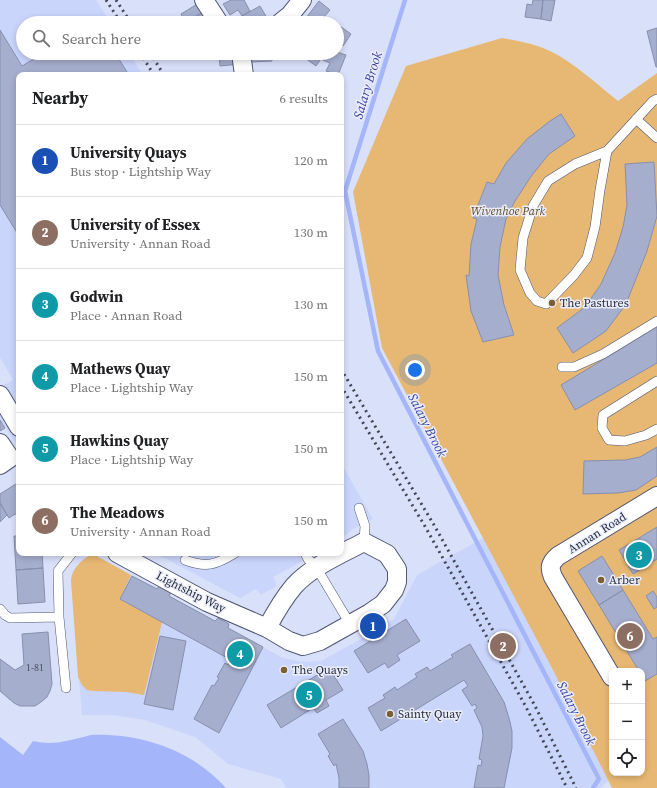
<!DOCTYPE html>
<meta charset="utf-8">
<style>
:root{--surface:#fff;--page:#f2f2f2;--text:#202124;--muted:#757577;--line:#e0e0e0;--accent:#7c5f32}
body{margin:0;font-family:"Source Serif 4",serif;background:var(--page);color:var(--text)}
.controls{position:absolute;right:12px;bottom:12px;display:grid;overflow:hidden;border-radius:8px;box-shadow:0 2px 6px #0003}
.controls button{width:36px;height:36px;display:grid;place-items:center;padding:0;border:0;border-bottom:1px solid var(--line);background:var(--surface);color:var(--text);font:20px sans-serif}
.you{position:absolute;left:415px;top:370px;width:14px;height:14px;margin:-10px;border:3px solid #fff;border-radius:50%;background:#1a73e8;box-shadow:0 0 0 6px #1a73e833}
.badge{display:grid;place-items:center;width:26px;height:26px;border-radius:50%;background:var(--accent);color:#fff;font-size:13px;font-weight:700}
.pin{position:absolute;translate:-50% -50%;border:2px solid #fff;box-shadow:0 1px 4px #0006}
.list{margin:0;padding:0;list-style:none}
h2{display:flex;justify-content:space-between;align-items:center;height:52px;margin:0;padding:0 16px;font-size:17px}
h2 small{font-size:13px;font-weight:400;color:var(--muted)}
.list li{display:grid;grid-template-columns:26px 1fr auto;gap:12px;align-items:center;box-sizing:border-box;height:72px;padding:0 16px;border-top:1px solid var(--line)}
.list b{display:block;font-size:15px;white-space:nowrap}
.list p{margin:0;font-size:13px;white-space:nowrap;color:var(--muted)}
.list em{font-size:13px;font-style:normal;color:var(--muted)}
.icon{flex:none;width:22px;height:22px;fill:none;stroke:currentColor;stroke-width:2;stroke-linecap:round;stroke-linejoin:round}
.map{position:relative;flex:none;width:657px;height:788px;overflow:hidden}
.search{position:absolute;background:var(--surface);box-shadow:0 2px 6px #0003;left:16px;top:16px;width:328px;height:44px;display:flex;align-items:center;gap:10px;box-sizing:border-box;padding:0 14px;border-radius:22px;color:var(--muted);font-size:15px}
.panel{position:absolute;background:var(--surface);box-shadow:0 2px 6px #0003;left:16px;top:72px;width:328px;height:484px;border-radius:8px}
.map>svg:first-child{display:block}
.built{fill:#cad5fc}
.green{fill:#e7b873;fill-rule:evenodd}
.water{fill:#a4b5fa}
.lines{fill:none;stroke-linecap:round;stroke-linejoin:round}
.stream{stroke:#a4b5fa;stroke-width:4.5}
.building{fill:#a6aece;stroke:#878fad}
.lane-casing{stroke:#4f5672;stroke-width:10}
.street-casing{stroke:#4f5672;stroke-width:20}
.lane{stroke:#fff;stroke-width:9}
.street{stroke:#fff;stroke-width:18}
.rail{stroke:#434755;stroke-width:3;stroke-dasharray:2 4;stroke-linecap:butt}
.poi-dot{fill:#7c5f32;stroke:#eaedfb;stroke-width:1.5}
.labels{text-anchor:middle;stroke-width:3;stroke-linejoin:round;paint-order:stroke}
.number-label{font-size:10px;fill:#4a4f60}
.park-label{font-size:12px;font-style:italic;fill:#634b25;stroke:#eaedfb}
.poi-label{font-size:12px;fill:#2b2f3b;stroke:#eaedfb;text-anchor:start}
.street-label{font-size:12px;fill:#2b2f3b;stroke:#eaedfb}
.water-label{font-size:13px;font-style:italic;fill:#3740a2;stroke:#eaedfb}
</style>
<div class="map">
<svg width="657" height="788" viewBox="0 0 657 788">
<rect width="100%" height="100%" fill="#d9e0fa"/>
<path class="built" d="M0 0H96L111 23H23V53H129L143 75H19V449L0 418V387L13 380 0 357Z
M341 463 373 519 353 529 341 539Z
M514 536 642 671H612V773L608 781 600 788H286L281 779 228 764 195 737 145 720 113 715H82L71 580 72 573 82 560 93 554 283 658 304 662 321 661 372 633 394 619 417 575 483 538Z
M155 553H318L273 577 277 586 261 595 256 589 240 598Z"/>
<path class="green" d="M502 38C518 41 536 44 552 52 574 63 598 85 618 101L657 73V788H612L552 668 382 348 353 192 406 66ZM612 671H642V773H612Z
M93 554 131 575 120 599 162 622 144 695 126 692 93 691 87 690 82 685 78 677 71 580C73 567 81 560 93 554Z"/>
<path class="water" d="M91 735C141 733 192 750 226 788H0V737L23 755 33 741C54 746 71 740 91 735Z"/>
<g class="lines">
<path class="stream" d="M405 0 345 191 378 351 599 779 593 788"/>
</g>
<path class="building" d="M231 0H244L250 11 242 16 238 10 230 15 223 4Z
M533 0H543L541 19 525 17 527 4 532 5Z
M543 0H555L551 21 541 19Z
M319 1 330 10 324 17 328 20 326 23H312L306 18Z
M199 3 204 12 185 22 181 14Z
M260 6 267 18 259 23H245L242 16Z
M204 12 208 23 185 22Z
M337 24 351 34 343 46 337 42Z
M657 28V67H656L647 31Z
M0 30 22 66 44 53H115L129 75H19V236L0 205Z
M337 52 346 55 338 75 326 71 330 63 320 59 325 53 332 54 337 53Z
M219 53H240V64L220 66Z
M250 53H271L272 61 251 62Z
M309 53H325L316 66 305 58Z
M561 114 575 136 549 154 532 175 515 201 506 219 500 247 498 275 504 305 514 335 483 342 471 311 466 275 469 276 471 244 477 219 473 218 487 182 494 184 506 163 527 139 550 121Z
M654 162 657 216 647 251 626 304 606 331 573 353 557 328 585 307 601 284 615 253 623 227 627 205 625 164Z
M657 327V363L575 410 561 385Z
M0 420 5 428 0 431Z
M657 447V476L636 490 618 493 583 494 584 461 625 460 640 457Z
M19 482V515L15 514 9 518 0 503V494Z
M0 503 7 515 0 522Z
M657 527V559L633 574 619 550Z
M14 536H19V553H42L43 568 16 570Z
M602 556 623 590 599 605 578 571Z
M43 568 45 602 18 604 16 570Z
M132 576 157 589 159 586 171 592 169 596 215 621 218 618 229 624 228 628 263 647 219 733 194 719 212 685 214 686 219 678 217 677 225 663 228 665 231 660 120 599Z
M623 590 653 639 657 637V674L645 681 642 675V671H639L599 605Z
M653 591 657 597V607L654 609 646 596Z
M406 619 420 641 397 655 400 660 388 668 385 663 368 673 354 651Z
M48 632 52 684 50 691 47 697 41 702 35 706H20L14 703 0 691V659L15 670 24 665 22 634Z
M160 636 186 641 173 710 144 704Z
M470 644 504 702 509 718 512 731V748L504 788H474L478 765 481 766 482 760 479 759 483 736 482 727 474 710 477 708 475 704 472 706 462 690 468 686 464 680 381 731 368 708 385 698 383 695 395 687 397 690 417 677 415 674 427 667 430 671 453 657 451 655Z
M329 668 343 690 326 700 329 706 317 713 313 708 281 728 267 705Z
M343 719 363 751 367 764 369 775V788H339V778L336 764 334 766 328 756 330 754 318 734Z"/>
<g class="lines">
<g class="lane-casing">
<path id="lane" d="M636 119 657 138
M607 151 600 190 595 227 587 258 574 275 546 304 537 301 530 293 520 270 523 238 533 206 548 181 575 164 607 151 653 101 657 99
M562 367H574L603 354 657 321
M657 381 603 415 602 428 609 440 625 441 646 435 657 429
M359 508 365 526 364 542
M305 553 308 559 316 567 350 624
M185 560C206 568 216 565 235 553
M0 609 5 615 10 618 59 617
M66 688 59 617 58 571 72 553"/>
</g>
<g class="street-casing">
<path id="street" d="M204 0 219 23
M280 23 290 15 302 0
M241 53 244 75
M0 395 19 427
M0 443 10 458 0 465
M117 553 207 602 267 628 289 641 303 646 320 641 370 613 383 604 394 590 397 582V569L387 554 364 542C341 554 311 567 294 586 283 599 275 613 267 628
M612 677 553 577C549 568 550 563 558 556L657 496"/>
</g>
<use href="#lane" class="lane"/>
<use href="#street" class="street"/>
<path class="rail" d="M106 0 121 23
M116 0 131 23
M140 53 154 75
M150 53 164 75
M341 369 434 525 534 704 576 788
M341 386 426 528 526 707 567 788"/>
</g>
<g class="poi-dot">
<circle cx="552" cy="303" r="4"/>
<circle cx="601" cy="580" r="4"/>
<circle cx="284" cy="670" r="4"/>
<circle cx="390" cy="714" r="4"/>
</g>
<g class="labels">
<g class="number-label">
<text x="35" y="671">1-81</text>
</g>
<g class="park-label">
<text x="508" y="215">Wivenhoe Park</text>
</g>
<g class="poi-label">
<text x="560" y="307">The Pastures</text>
<text x="609" y="584">Arber</text>
<text x="292" y="674">The Quays</text>
<text x="398" y="718">Sainty Quay</text>
</g>
<g class="street-label">
<text transform="translate(597 533) rotate(-32)" y="4">Annan Road</text>
<text transform="translate(191 592) rotate(27)" y="4">Lightship Way</text>
</g>
<g class="water-label">
<text transform="translate(367 85) rotate(-73)" y="5">Salary Brook</text>
<text transform="translate(428 425) rotate(63)" y="5">Salary Brook</text>
<text transform="translate(577 713) rotate(63)" y="5">Salary Brook</text>
</g>
</g>
</svg>
<div class="controls">
<button>+</button>
<button>−</button>
<button><svg class="icon" aria-label="locate" viewBox="0 0 24 24"><circle cx="12" cy="12" r="6"/><path d="M12 2v4M12 18v4M2 12h4M18 12h4"/></svg></button>
</div>
<div class="you"></div>
<div class="pin badge" style="left:373px;top:626px;background:#1a4fb4">1</div>
<div class="pin badge" style="left:503px;top:646px;background:#8d6e63">2</div>
<div class="pin badge" style="left:639px;top:555px;background:#0f9aa8">3</div>
<div class="pin badge" style="left:240px;top:654px;background:#0f9aa8">4</div>
<div class="pin badge" style="left:309px;top:695px;background:#0f9aa8">5</div>
<div class="pin badge" style="left:630px;top:636px;background:#8d6e63">6</div>
<div class="search"><svg class="icon" aria-label="search" viewBox="0 0 24 24"><circle cx="10" cy="10" r="6"/><path d="M15 15l6 6"/></svg>Search here</div>
<section class="panel">
<h2>Nearby<small>6 results</small></h2>
<ul class="list">
<li><span class="badge" style="background:#1a4fb4">1</span><div><b>University Quays</b><p>Bus stop · Lightship Way</p></div><em>120 m</em></li>
<li><span class="badge" style="background:#8d6e63">2</span><div><b>University of Essex</b><p>University · Annan Road</p></div><em>130 m</em></li>
<li><span class="badge" style="background:#0f9aa8">3</span><div><b>Godwin</b><p>Place · Annan Road</p></div><em>130 m</em></li>
<li><span class="badge" style="background:#0f9aa8">4</span><div><b>Mathews Quay</b><p>Place · Lightship Way</p></div><em>150 m</em></li>
<li><span class="badge" style="background:#0f9aa8">5</span><div><b>Hawkins Quay</b><p>Place · Lightship Way</p></div><em>150 m</em></li>
<li><span class="badge" style="background:#8d6e63">6</span><div><b>The Meadows</b><p>University · Annan Road</p></div><em>150 m</em></li>
</ul>
</section>
</div>
